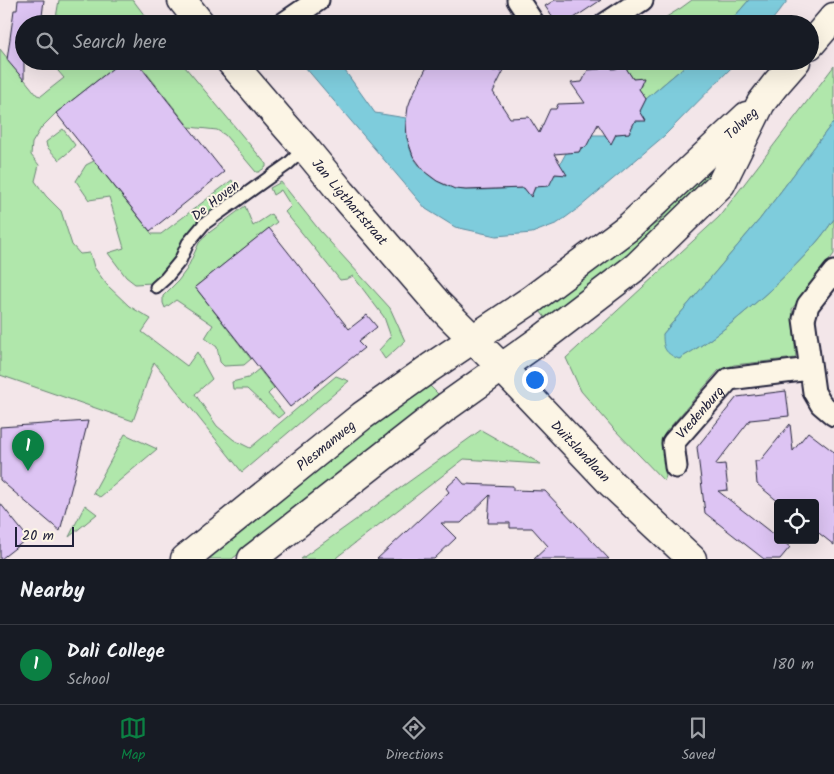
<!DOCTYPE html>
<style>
:root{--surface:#171b24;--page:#242831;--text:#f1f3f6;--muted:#9ea1a6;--line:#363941;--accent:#0b8043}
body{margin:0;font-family:Kalam,sans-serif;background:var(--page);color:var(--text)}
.controls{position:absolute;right:15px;bottom:15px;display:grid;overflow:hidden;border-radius:5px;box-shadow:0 5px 20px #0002}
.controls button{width:45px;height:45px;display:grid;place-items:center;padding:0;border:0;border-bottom:1px solid var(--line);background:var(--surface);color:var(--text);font:25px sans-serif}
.scale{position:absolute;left:15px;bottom:12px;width:59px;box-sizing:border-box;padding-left:5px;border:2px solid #22223b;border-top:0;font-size:14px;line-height:18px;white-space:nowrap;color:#22223b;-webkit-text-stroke:4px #fcf5e5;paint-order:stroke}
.you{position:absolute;left:534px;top:379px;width:18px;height:18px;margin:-12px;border:4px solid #fff;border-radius:50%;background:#1a73e8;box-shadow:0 0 0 8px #1a73e833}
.badge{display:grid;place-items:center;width:32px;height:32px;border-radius:50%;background:var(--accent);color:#fff;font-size:16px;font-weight:700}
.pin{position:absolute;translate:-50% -41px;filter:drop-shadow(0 1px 2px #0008)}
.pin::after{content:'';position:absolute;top:26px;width:18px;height:15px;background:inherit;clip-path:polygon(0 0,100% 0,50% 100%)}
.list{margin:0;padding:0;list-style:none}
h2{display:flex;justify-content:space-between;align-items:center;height:65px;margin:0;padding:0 20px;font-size:21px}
h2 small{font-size:16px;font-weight:400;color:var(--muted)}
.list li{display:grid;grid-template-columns:32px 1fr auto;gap:15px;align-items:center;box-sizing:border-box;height:80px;padding:0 20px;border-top:1px solid var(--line)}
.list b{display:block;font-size:19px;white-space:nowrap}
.list p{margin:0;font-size:16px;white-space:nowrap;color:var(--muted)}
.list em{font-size:16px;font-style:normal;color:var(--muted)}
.icon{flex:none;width:28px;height:28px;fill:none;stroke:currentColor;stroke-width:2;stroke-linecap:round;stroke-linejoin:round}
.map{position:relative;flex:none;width:834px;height:559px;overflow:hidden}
.search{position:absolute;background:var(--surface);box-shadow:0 5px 20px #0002;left:15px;right:15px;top:15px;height:55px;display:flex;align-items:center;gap:12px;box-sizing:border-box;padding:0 18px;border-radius:28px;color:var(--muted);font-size:19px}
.sheet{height:145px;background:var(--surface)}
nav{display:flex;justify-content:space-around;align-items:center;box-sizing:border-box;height:70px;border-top:1px solid var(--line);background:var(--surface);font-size:14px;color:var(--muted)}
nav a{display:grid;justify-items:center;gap:2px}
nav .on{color:var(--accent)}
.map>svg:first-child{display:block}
.green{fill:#b0e7ab;stroke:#698473}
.water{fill:#7eccdc;stroke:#59889c}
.building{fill:#ddc4f3;stroke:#22223b}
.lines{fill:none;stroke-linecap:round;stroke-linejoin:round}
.service-casing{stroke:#22223b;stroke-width:15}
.minor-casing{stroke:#22223b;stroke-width:25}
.secondary-casing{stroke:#22223b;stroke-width:31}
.service{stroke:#fcf5e5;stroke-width:11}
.minor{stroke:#fcf5e5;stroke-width:21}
.secondary{stroke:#fcf5e5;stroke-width:28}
.labels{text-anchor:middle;stroke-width:4;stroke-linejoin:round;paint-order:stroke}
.street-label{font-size:14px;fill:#22223b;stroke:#fcf5e5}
</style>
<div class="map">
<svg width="834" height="559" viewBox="0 0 834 559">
<rect width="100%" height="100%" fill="#f3e6e9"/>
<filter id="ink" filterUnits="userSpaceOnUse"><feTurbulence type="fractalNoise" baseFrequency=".02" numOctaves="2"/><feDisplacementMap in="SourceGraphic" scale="10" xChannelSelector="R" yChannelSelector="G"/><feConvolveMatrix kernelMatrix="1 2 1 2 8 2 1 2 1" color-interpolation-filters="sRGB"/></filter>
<g filter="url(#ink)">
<path class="green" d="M59 0H133L151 24H55Z
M692 0H749L728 24H655L681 8Z
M0 49 37 95 41 96 64 78 53 65 52 61H122L56 113 41 128 32 143 31 155 39 165 35 181 46 196 61 211 72 245 80 254 90 253 94 267 107 285 129 306 151 319 142 332 187 366 197 352 212 379 195 394 217 426 234 440 250 448 336 376 349 381 242 472 154 362 133 421 0 375Z
M137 61H180L266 164V167L259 172H256L225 135 217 130 189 127Z
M596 61H691L646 99 639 89 642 84 639 80 633 79 626 68 612 69 610 64 604 65 601 69 588 70Z
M834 66V121L760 219 663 334 679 359C713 340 741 316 770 290 793 268 817 245 834 219V254L792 309 796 358 734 365 719 370 665 433 664 455 666 476 664 481 613 428 581 391 566 358 719 217Z
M750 117 702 189 678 220 551 325 540 311 659 221 692 185Z
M63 129 75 145 70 151 59 160 47 147 46 142Z
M94 161 152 234H161L232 180 238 196 208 216 195 226 187 236 175 259 159 279 152 283 135 284 126 277 108 253 124 248 109 197 89 200 76 181 86 165Z
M281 182 320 231 390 308 405 341 385 359 379 350 391 337 384 317 353 276 347 279 340 280 285 212 291 206 281 190 273 195 270 188Z
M245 206 253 226 271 214 277 222 195 287 251 359 244 365 224 366 220 362 217 347 205 338 213 325 176 300 165 308 163 303V296L178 281 187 269 199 243 206 235Z
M259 369 274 388 268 394 284 413 278 418 247 389H233L232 382 248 378Z
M424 380 439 395 232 559H201Z
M481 430 541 464 464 459 337 557 336 559H301Z
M125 434 157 449 100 497 93 493Z
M85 505 97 514 69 537Z"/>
<path class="water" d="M749 0H788L769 24H728Z
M311 61H338L375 113 406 118C406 129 406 139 410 149 418 172 442 189 466 190 485 191 505 188 524 188L527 192H533C537 183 551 175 560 174V164L566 153 579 152 581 148 586 147 592 135H605L608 139H614L616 134 629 133 635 121H641L643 116 640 111 646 99 691 61H738L664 136 580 207 558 223 532 233 496 236 455 227 426 209 305 67Z
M834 121V219C817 245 793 268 770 290 741 316 713 340 679 359 665 353 663 349 663 334L760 219Z"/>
<path class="building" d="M18 0H44L41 24H24V80L7 60 14 10H17Z
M555 0H601L565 24H557L545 6Z
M122 61H136L224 172 150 231 56 113Z
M430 61H487L493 71 504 70 493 92 510 118 529 117 539 133 550 109H556L558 104 585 103 571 83 582 82 588 70 601 69 605 61H608L612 69 626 68 633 79 644 78 639 89 646 99 640 111 646 121H635L629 133 616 134 611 144 598 124 586 147 581 148 579 152 554 154 567 175 555 174 549 186 535 187 531 197 524 188 466 190 455 189 437 181 425 172 413 156 407 138 406 122 408 107 412 96Z
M269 228 349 329 367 315 377 327 358 342 364 348 290 407 195 287Z
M786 391 789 416 750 420 715 465 725 464 728 490 718 491 778 538V540H781L790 547 780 559H764L705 513 697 447 737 397Z
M88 421 69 497 60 531 0 480V427Z
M790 424 793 451 808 432 834 452V545L815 530V503H780L757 484 755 461H760Z
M458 477 464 484 513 486V490L545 491 609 559H534L548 546 532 528H510V523H488L490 495 461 523H441L456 538 434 559H377L449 492 446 488Z
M0 503 28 538 1 559H0Z"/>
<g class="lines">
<g class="service-casing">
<path id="service" d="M156 287 166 278 180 261 188 243 204 224 288 164 305 148"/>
</g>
<g class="minor-casing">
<g id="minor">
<path d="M518 0 534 24"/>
<path d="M283 24 318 0"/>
<path d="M605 24 642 0"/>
<path d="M834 272 808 305 804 319 814 392 821 404 834 415"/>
<path id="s1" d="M676 467 673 443 729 379 810 369"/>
</g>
</g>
<g class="secondary-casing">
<g id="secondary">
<path d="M182 0 201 24"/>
<path d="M810 45 834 17"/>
<path id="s2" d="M230 61 283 123 305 148 342 193 437 303 502 368 612 484 692 559"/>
<path id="s3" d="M185 559 362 416 431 367 531 300 630 226 747 116"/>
<path d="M252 559 446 407 543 338 637 266 721 184 761 103 775 85 796 61"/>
</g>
</g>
<use href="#service" class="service"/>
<use href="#minor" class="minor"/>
<use href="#secondary" class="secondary"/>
</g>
</g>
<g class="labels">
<g class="street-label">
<text transform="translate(741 123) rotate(-43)" y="5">Tolweg</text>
<text transform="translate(215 200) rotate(-38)" y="5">De Hoven</text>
<text dy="5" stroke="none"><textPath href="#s2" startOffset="185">Jan Ligthartstraat</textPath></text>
<text dy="5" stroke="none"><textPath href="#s1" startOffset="65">Vredenburg</textPath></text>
<text dy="5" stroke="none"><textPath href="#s3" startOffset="181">Plesmanweg</textPath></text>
<text dy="5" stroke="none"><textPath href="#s2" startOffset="525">Duitslandlaan</textPath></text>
</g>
</g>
</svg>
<div class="controls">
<button><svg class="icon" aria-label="locate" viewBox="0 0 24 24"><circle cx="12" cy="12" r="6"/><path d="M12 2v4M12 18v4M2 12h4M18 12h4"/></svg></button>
</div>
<div class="scale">20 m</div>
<div class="you"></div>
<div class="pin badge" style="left:28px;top:471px">1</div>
<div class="search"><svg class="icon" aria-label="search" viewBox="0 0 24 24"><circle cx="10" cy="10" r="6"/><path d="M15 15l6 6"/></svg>Search here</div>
</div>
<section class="sheet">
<h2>Nearby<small></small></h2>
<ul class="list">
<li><span class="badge">1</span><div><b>Dali College</b><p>School</p></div><em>180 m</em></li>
</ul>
</section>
<nav>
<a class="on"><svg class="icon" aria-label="map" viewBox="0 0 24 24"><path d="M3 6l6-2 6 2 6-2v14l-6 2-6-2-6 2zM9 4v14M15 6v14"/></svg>Map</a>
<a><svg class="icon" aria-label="directions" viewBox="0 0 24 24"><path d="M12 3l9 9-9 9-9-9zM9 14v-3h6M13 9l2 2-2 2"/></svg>Directions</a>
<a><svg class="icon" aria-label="saved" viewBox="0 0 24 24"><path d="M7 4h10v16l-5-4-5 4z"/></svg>Saved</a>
</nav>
